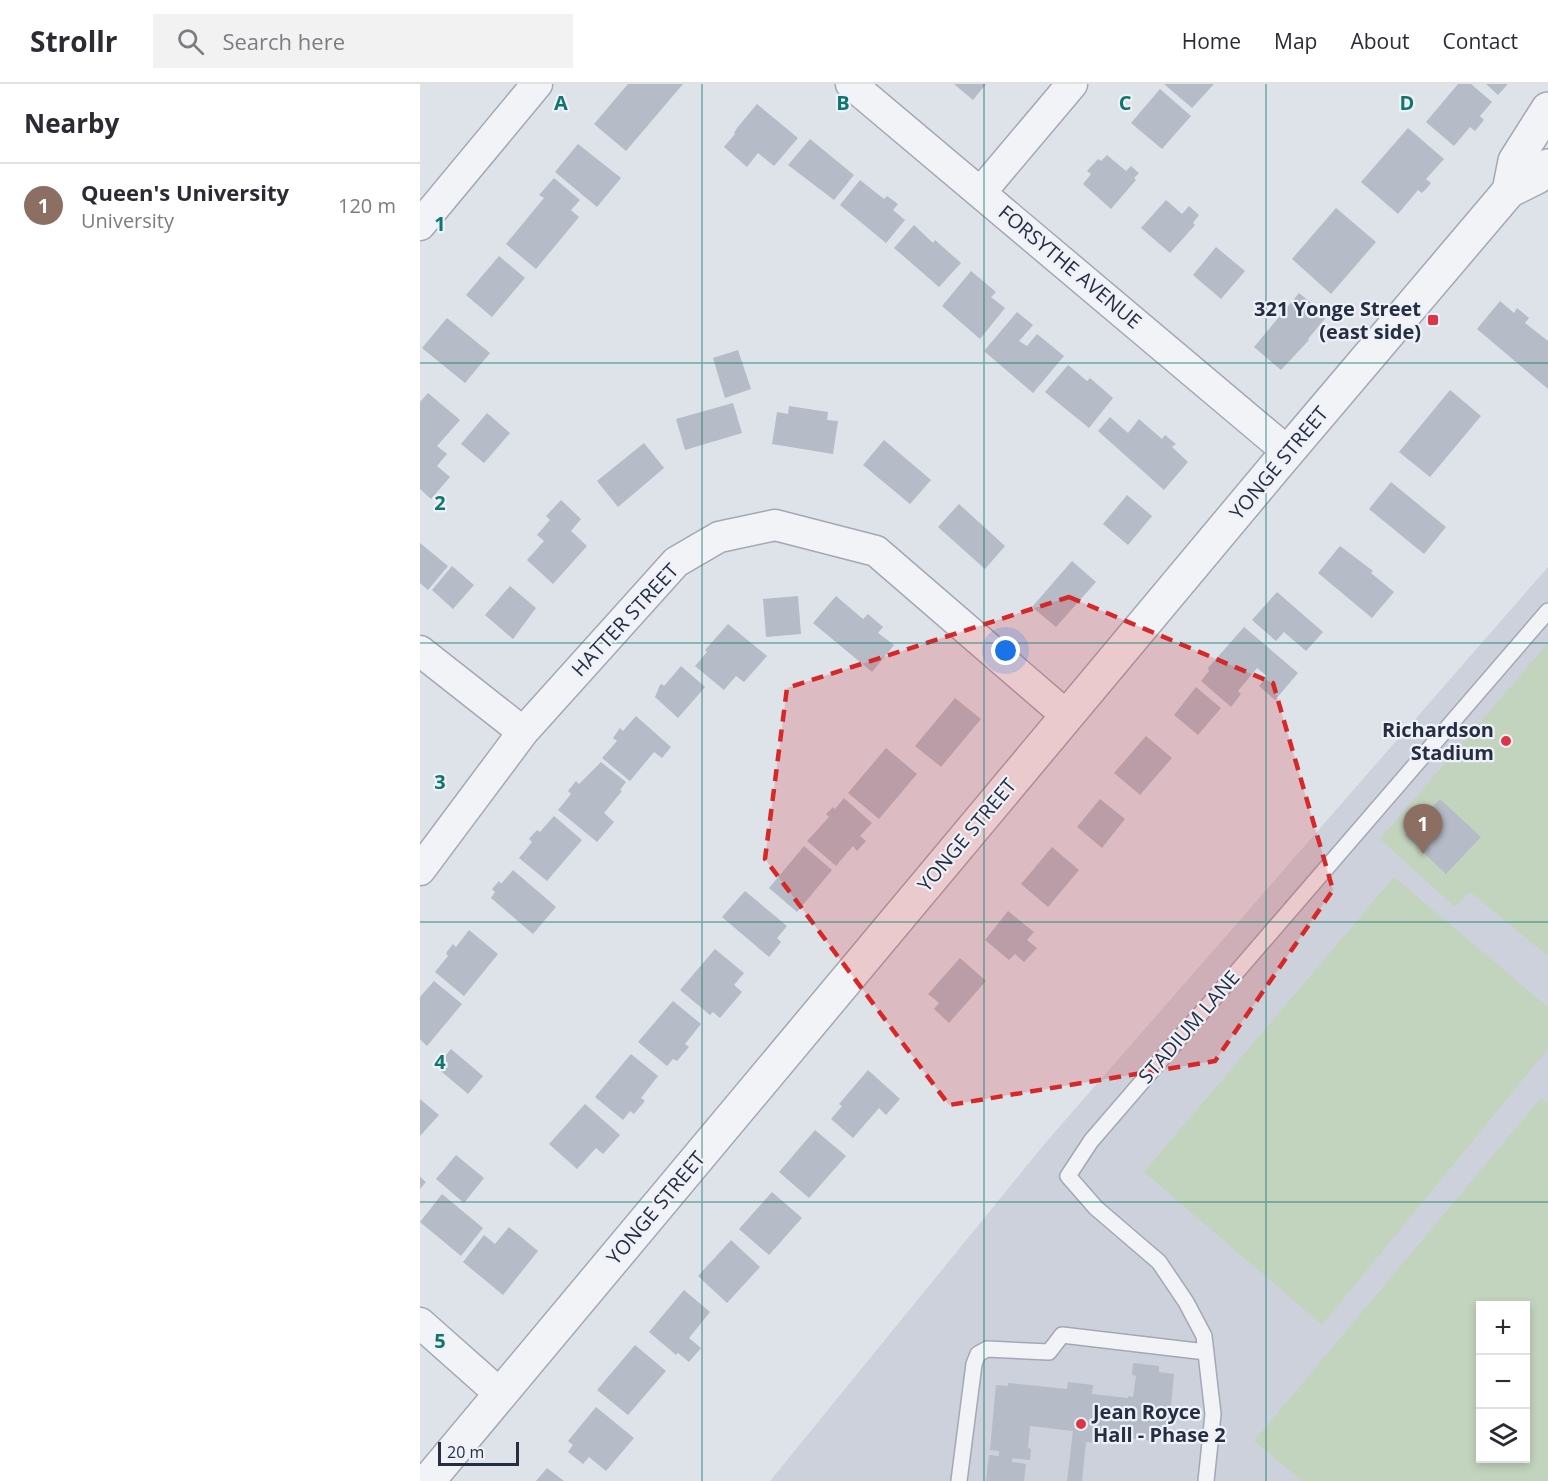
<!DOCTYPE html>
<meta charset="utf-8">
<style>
:root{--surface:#fff;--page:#f2f2f3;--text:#2b2b33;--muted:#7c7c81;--line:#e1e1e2;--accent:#111827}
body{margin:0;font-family:"Open Sans",sans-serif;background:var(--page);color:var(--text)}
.controls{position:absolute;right:18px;bottom:18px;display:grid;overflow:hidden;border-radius:0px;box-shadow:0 3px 9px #0003}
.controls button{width:54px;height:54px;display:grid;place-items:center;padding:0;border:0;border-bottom:2px solid var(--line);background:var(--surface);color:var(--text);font:30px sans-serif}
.scale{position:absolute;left:18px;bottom:15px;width:81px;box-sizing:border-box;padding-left:6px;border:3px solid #252e42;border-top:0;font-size:16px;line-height:21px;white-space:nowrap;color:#252e42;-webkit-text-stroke:4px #eef1f7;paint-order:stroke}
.you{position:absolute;left:586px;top:567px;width:21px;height:21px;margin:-15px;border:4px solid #fff;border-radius:50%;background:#1a73e8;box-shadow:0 0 0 9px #1a73e833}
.badge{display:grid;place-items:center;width:39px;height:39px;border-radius:50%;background:var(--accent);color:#fff;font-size:20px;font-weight:700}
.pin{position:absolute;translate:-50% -50px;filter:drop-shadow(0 2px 3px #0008)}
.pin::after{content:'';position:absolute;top:32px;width:21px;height:18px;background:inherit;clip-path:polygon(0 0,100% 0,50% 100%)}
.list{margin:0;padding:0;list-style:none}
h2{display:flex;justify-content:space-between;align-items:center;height:78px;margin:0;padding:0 24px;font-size:26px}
h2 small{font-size:20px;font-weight:400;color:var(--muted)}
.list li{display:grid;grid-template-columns:39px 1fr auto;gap:18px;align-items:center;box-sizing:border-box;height:84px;padding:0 24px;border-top:2px solid var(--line)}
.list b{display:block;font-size:22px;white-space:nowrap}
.list p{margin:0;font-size:20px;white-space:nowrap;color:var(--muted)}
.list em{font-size:20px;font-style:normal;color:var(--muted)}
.icon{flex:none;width:33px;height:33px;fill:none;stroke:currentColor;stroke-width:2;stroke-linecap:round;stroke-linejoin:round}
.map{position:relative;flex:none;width:1128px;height:1397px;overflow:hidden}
header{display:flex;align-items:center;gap:36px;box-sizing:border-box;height:84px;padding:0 30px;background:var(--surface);border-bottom:2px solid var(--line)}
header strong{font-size:28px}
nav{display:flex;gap:33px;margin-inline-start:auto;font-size:21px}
.search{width:420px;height:54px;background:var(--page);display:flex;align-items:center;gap:15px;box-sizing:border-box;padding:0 21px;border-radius:0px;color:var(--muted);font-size:22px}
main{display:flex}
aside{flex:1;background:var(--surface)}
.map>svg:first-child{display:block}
.built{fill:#ccd1dc;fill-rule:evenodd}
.green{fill:#c3d4be;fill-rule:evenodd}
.building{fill:#b5bbc7}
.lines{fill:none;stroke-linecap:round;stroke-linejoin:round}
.service-casing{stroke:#a3a8b4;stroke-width:18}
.minor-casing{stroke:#a3a8b4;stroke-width:33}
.tertiary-casing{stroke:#a3a8b4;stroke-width:36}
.service{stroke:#f1f3f7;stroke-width:15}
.minor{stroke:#f1f3f7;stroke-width:30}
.tertiary{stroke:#f1f3f7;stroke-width:33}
.marked{fill:#d62828;fill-opacity:0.2;stroke:#d62828;stroke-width:4.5;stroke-dasharray:12 8;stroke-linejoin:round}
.grid{fill:none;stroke:#0f766e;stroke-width:1.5;stroke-opacity:0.55}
.poi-dot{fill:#dc3546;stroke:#eef1f7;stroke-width:2}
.labels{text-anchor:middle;stroke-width:4.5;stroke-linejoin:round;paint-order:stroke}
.street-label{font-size:20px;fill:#252e42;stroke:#eef1f7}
.poi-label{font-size:20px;font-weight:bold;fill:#252e42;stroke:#eef1f7;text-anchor:end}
.grid-label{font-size:20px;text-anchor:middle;font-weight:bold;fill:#0f766e;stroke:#eef1f7;stroke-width:4.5;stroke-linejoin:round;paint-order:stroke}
</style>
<header>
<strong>Strollr</strong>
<div class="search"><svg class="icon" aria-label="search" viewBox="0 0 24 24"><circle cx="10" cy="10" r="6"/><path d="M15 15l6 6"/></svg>Search here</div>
<nav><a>Home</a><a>Map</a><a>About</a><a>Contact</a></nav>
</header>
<main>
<aside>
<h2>Nearby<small></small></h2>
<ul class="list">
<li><span class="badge" style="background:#8d6e63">1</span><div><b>Queen's University</b><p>University</p></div><em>120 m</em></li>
</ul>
</aside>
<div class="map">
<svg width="1128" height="1397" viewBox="0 0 1128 1397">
<rect width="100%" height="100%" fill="#dee2e9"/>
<path class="built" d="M1128 483V1397H350L627 1057ZM1060 1222H1106V1374H1060Z"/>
<path class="green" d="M1128 559V872L1050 808 1035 823 960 755Z
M974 793 1128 923V965L902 1241 724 1088Z
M1121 1014 1128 1019V1397H882L834 1357ZM1060 1222H1106V1374H1060Z"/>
<path class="building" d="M208 0H263L206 67 174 40Z
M534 0H566L553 16Z
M744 0H794L772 24Z
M1038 0H1051L1072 18 1060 32 1064 36 1055 47 1050 43 1034 62 1006 38Z
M1066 0H1088L1078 11Z
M740 5 771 32 742 65 711 39Z
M337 20 378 54 354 82 338 69 327 83 304 63 315 50 314 49 317 44Z
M988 44 1024 75 1006 95 1011 99 1006 105 1002 109 998 106 978 130 941 98Z
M390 55 434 91 414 116 368 81Z
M158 60 201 94 177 123 135 88Z
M687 71 706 87 711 82 719 89 714 94 716 96 691 125 663 100 671 90 667 87 678 75 681 77Z
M134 94 160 116 151 126 159 133 116 185 86 160 124 114 119 111Z
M440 96 464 115 467 112 478 120 473 126 485 136 466 159 420 121Z
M746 116 762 130 769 122 779 131 773 139 775 141 750 169 721 144Z
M916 124 956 158 911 210 872 175Z
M494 141 513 159 515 156 541 179 519 203 474 164Z
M796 163 825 187 801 215 773 191Z
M79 172 105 194 72 233 46 211Z
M551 187 576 208 571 213 585 224 560 255 522 222Z
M879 209 907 232 888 255 889 256 861 286 834 263Z
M1080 217 1094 229 1097 224 1109 234 1105 239 1128 257V305L1057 245Z
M597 228 613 241 599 257 607 262 617 250 644 272 613 309 564 267Z
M27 234 70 269 45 299 2 264Z
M318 266 331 305 305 314 293 274Z
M648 281 667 297 670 294 693 314 669 344 625 308Z
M1030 306 1061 332 1010 393 979 368Z
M8 309 40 336 17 362 27 370 17 382 30 393 11 415 0 405V318Z
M313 319 322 349 265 366 256 335Z
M369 322 408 328 407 336 418 337 413 370 352 360 357 328 368 330Z
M67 329 90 349 64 379 41 360Z
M690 333 708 349 719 335 742 355 745 351 756 360 752 363 768 378 744 406 678 347Z
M464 356 511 396 490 420 443 381Z
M224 359 244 384 198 423 177 397Z
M971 398 1026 443 1004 470 949 425Z
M707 411 732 432 708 461 683 440Z
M141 416 161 435 151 447 167 462 133 500 107 476 124 457 117 451 130 436 126 432Z
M539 420 585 462 565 485 518 443Z
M0 459 28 482 8 506 0 499Z
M920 462 953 487 951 489 974 508 952 534 898 489Z
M652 477 676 498 636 543 612 523Z
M32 482 54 501 33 525 12 506Z
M90 502 116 524 93 555 65 531Z
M857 508 903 548 886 567 864 548 856 557 832 536Z
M378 512 381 550 346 553 343 515Z
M416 512 443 535 448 530 463 543 458 549 474 561 452 588 393 539Z
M308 540 347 572 324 598 316 592 304 606 275 582 287 568 285 566Z
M824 543 878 589 855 616 839 602 847 592 837 584 818 607 821 610 811 623 781 597 789 587 788 584Z
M261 582 285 603 258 634 235 613 240 601 242 600 244 602Z
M776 603 801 624 778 651 754 631Z
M535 614 561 635 521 683 495 662Z
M216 632 251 663 242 674 234 668 210 697 182 674 197 657 193 654 200 644 203 647Z
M726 652 752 674 720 711 694 689Z
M466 664 497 690 459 735 428 709Z
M181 678 206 698 200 706 202 707 184 729 194 738 177 758 138 726 151 710 148 707 156 697 159 700Z
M424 714 452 739 440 752 446 757 437 767 433 762 416 782 387 757 409 733 406 730 413 723 415 725Z
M680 715 705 735 682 764 657 743Z
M1020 715 1061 753 1026 790 985 751Z
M134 732 162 756 127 797 99 774 112 758 109 755 117 746 120 748Z
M384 762 412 786 377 828 349 804Z
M632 763 659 786 628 823 601 800Z
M93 786 136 823 113 850 71 814 75 808 72 805 79 797 81 800Z
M325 807 367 842 357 854 361 858 349 873 302 833Z
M588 827 614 848 607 856 617 864 604 878 595 870 589 876 565 856Z
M49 846 78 870 44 912 15 888 28 872 26 869 33 860 36 863Z
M295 865 324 889 314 901 322 908 300 934 293 928 290 931 260 906Z
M540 874 566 897 529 939 514 925 519 919 508 910Z
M14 897 42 920 7 962 0 955V913Z
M253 917 281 940 265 960 269 963 257 977 253 975 247 982 218 958Z
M31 965 63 992 48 1010 16 983Z
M211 970 238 992 221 1014 225 1017 214 1030 210 1027 203 1036 175 1013Z
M448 986 480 1015 466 1031 459 1024 433 1054 411 1035 422 1022 419 1020Z
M0 1015 19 1031 0 1052Z
M165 1020 200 1051 183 1070 176 1064 157 1085 129 1060Z
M395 1046 426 1072 389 1114 359 1088Z
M36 1071 64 1094 44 1119 16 1095Z
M0 1093 6 1098 0 1105Z
M352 1108 382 1134 349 1171 319 1145Z
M22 1110 63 1144 41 1172 0 1138Z
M89 1143 118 1167 83 1211 43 1178 64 1151 75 1160Z
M311 1156 340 1183 307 1219 278 1192Z
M264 1206 290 1228 269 1254 281 1264 269 1278 258 1269 256 1271 229 1248Z
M215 1261 246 1287 208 1331 177 1306Z
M713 1279 739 1282V1288L754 1290 748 1355 736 1353V1357L677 1351 676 1359 666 1358 662 1397H647L653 1347 610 1342 608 1364 611 1365 610 1376 592 1374V1378L606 1380 604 1397H566L569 1371 579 1372V1367L570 1366 576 1301 588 1302V1299L647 1305 648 1298 673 1301 672 1310 708 1314V1312L713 1313 716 1292 712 1291Z
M176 1323 214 1354 186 1387 169 1373 163 1380 148 1368 153 1361 148 1357Z
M127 1384 144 1397H116Z"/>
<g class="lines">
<g class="service-casing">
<path id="service" d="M539 1397 554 1280 558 1270 567 1265 629 1268 642 1251 786 1268
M786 1397 793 1330 784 1252 766 1218 739 1178 676 1124 648 1092 671 1057 1128 527"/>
</g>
<g class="minor-casing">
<path id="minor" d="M431 0 868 368
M561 108 652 0
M0 141 117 0
M0 567 103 648
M0 786 103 648 256 478 299 453 355 441 456 467 647 632
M0 1239 80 1310"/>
</g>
<g class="tertiary-casing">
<path id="tertiary" d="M1089 107 1095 77 1128 25
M8 1397 855 383 1089 107 1117 93 1128 82"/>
</g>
<use href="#service" class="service"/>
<use href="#minor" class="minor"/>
<use href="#tertiary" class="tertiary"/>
</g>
<path class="marked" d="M649 513 853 599 913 806 795 977 529 1021 345 775 367 604Z"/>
<path class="grid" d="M282 0V1397M564 0V1397M846 0V1397M0 279H1128M0 559H1128M0 838H1128M0 1118H1128"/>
<g class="poi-dot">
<rect x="1007" y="230" width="12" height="12" rx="3"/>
<circle cx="1086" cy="657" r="6"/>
<circle cx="661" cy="1340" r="6"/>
</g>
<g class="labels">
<g class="street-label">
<text transform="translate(650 183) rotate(40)" y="7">FORSYTHE AVENUE</text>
<text transform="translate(859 379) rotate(-50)" y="7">YONGE STREET</text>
<text transform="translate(205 536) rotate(-47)" y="7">HATTER STREET</text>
<text transform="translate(547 751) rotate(-50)" y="7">YONGE STREET</text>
<text transform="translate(769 943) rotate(-49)" y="7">STADIUM LANE</text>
<text transform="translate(236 1124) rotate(-50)" y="7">YONGE STREET</text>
</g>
<g class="poi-label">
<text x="1001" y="232">321 Yonge Street<tspan x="1001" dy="23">(east side)</tspan></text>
<text x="1074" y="653">Richardson<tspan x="1074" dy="23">Stadium</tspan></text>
<text x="673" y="1335" text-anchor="start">Jean Royce<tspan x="673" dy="23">Hall - Phase 2</tspan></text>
</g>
</g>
<g class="grid-label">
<text x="141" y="26">A</text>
<text x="423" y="26">B</text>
<text x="705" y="26">C</text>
<text x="987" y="26">D</text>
<text x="20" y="147">1</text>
<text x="20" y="426">2</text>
<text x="20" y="705">3</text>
<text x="20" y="985">4</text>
<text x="20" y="1264">5</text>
</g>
</svg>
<div class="controls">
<button>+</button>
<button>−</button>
<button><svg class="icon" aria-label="layers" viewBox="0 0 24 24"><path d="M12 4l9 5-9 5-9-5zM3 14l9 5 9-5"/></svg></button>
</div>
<div class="scale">20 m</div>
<div class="you"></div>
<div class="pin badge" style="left:1003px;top:770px;background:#8d6e63">1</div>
</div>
</main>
